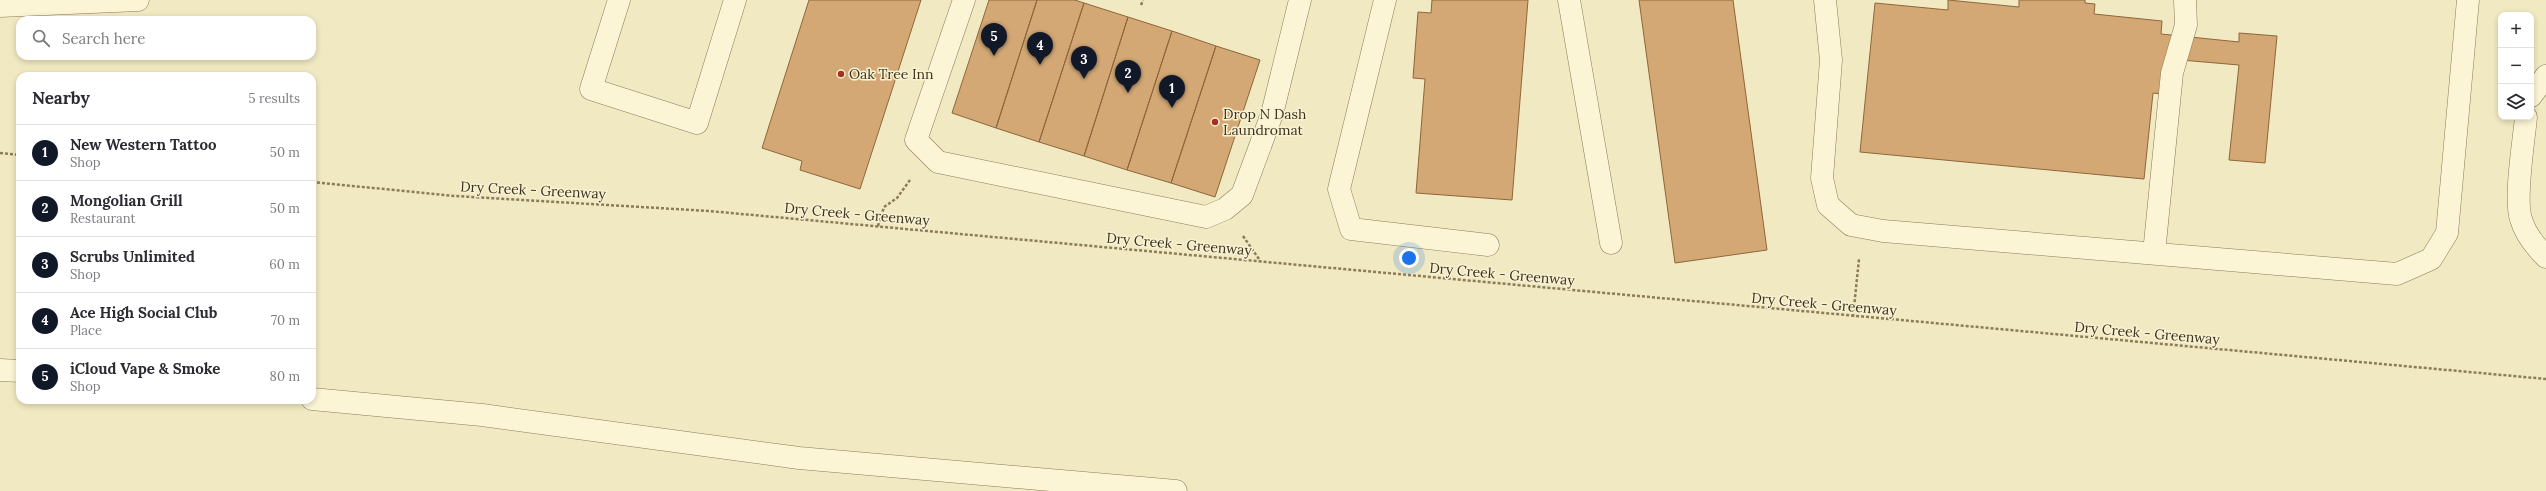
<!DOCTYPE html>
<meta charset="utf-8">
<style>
:root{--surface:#fff;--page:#f7f7f7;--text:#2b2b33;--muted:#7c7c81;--line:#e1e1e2;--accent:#111827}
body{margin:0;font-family:Lora,serif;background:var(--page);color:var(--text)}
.controls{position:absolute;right:12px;top:12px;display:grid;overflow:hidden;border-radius:8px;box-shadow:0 2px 6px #0003}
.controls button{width:36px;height:36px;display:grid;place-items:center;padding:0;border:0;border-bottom:1px solid var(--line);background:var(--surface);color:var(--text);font:20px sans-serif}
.you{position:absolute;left:1409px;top:258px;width:14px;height:14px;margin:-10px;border:3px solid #fff;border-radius:50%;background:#1a73e8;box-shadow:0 0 0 6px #1a73e833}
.badge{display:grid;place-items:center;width:26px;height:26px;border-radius:50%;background:var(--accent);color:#fff;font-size:13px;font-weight:700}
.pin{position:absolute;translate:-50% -33px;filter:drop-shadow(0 1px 2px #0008)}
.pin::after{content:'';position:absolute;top:21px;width:14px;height:12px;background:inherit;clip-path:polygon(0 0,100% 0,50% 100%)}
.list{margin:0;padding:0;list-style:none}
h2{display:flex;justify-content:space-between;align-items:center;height:52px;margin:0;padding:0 16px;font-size:17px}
h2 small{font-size:13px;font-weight:400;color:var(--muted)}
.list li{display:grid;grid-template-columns:26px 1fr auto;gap:12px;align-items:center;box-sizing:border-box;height:56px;padding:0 16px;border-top:1px solid var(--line)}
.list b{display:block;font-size:15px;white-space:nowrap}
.list p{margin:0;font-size:13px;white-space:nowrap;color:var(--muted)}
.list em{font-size:13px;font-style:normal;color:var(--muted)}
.icon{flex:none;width:22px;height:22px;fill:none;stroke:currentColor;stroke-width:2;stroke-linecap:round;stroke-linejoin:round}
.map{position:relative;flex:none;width:2546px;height:491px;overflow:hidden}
.search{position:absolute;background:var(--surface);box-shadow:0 2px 6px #0003;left:16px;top:16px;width:300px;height:44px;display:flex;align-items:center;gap:10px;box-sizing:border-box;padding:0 14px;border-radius:12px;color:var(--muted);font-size:15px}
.panel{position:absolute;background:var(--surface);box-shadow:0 2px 6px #0003;left:16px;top:72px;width:300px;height:332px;border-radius:12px}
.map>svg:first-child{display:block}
.building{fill:#d3a875;stroke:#8e663b}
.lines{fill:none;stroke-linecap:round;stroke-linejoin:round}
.lane-casing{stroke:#8d7b58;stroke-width:23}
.path{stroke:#8d7b58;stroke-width:2.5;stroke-dasharray:3 2;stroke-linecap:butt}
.lane{stroke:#fbf5d6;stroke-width:22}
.poi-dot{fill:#a13123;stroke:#f8f2d3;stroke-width:1.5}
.labels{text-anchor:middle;stroke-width:3;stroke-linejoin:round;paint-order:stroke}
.poi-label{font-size:14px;fill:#3c301d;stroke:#f8f2d3;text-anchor:start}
.street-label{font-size:14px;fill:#3c301d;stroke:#f8f2d3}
</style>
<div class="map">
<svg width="2546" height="491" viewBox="0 0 2546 491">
<rect width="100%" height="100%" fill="#f1e9c2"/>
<path class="building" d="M809 0H921L860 189 800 170 802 161 762 148Z
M989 0H1037L996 128 952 113Z
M1037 0H1075L1084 3 1039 142 996 128Z
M1432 0H1528L1512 200 1416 193 1425 79 1413 78 1418 12 1431 13Z
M1639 0H1733L1767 250 1675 263Z
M1948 0 2019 7V0H2085V3L2095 4 2094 14 2162 21 2161 34 2239 42V33L2277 36 2265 163 2229 160 2239 65 2181 60 2178 96 2153 93 2144 179 1860 152 1875 3 1948 10Z
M1084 3 1128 17 1084 156 1039 142Z
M1128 17 1172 31 1127 170 1084 156Z
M1172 31 1216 46 1171 183 1127 170Z
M1216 46 1260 60 1215 197 1171 183Z"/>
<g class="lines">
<g class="lane-casing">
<path id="lane" d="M619 0 591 89 697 123 735 0
M964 0 916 140 938 162 1206 217 1225 209 1242 195 1272 114 1300 0
M1385 0 1339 189 1351 229 1488 245
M1569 0 1611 243
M1825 0 1831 60 1822 178 1828 205 1851 225 1883 231 2397 274 2431 259 2447 233 2468 0
M0 6 138 0
M2531 96 2546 76
M2526 117C2524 140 2514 199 2521 219 2525 234 2535 246 2546 257
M2154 253 2172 73 2186 25 2185 0
M0 370 20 371
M312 399 482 415 799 458 1176 491"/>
</g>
<path class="path" d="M1141 5 1143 0
M0 153 20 155
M312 182 455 196 709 211 2546 379
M878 226 884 207 897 198 910 180
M1243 236 1261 262
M1853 317 1859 259"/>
<use href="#lane" class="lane"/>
</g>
<g class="poi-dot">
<circle cx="841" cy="74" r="4"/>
<circle cx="1215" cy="122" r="4"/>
</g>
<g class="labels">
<g class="poi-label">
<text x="849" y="79">Oak Tree Inn</text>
<text x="1223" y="119">Drop N Dash<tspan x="1223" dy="16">Laundromat</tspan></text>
</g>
<g class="street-label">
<text transform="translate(533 190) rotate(3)" y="5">Dry Creek - Greenway</text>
<text transform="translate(857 214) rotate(5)" y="5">Dry Creek - Greenway</text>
<text transform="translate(1179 244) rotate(5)" y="5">Dry Creek - Greenway</text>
<text transform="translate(1502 274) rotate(5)" y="5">Dry Creek - Greenway</text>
<text transform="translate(1824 304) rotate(5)" y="5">Dry Creek - Greenway</text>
<text transform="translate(2147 333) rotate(5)" y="5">Dry Creek - Greenway</text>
</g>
</g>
</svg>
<div class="controls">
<button>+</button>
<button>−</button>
<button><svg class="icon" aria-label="layers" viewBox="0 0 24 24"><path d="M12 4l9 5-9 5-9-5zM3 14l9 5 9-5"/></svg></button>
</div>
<div class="you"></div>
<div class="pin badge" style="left:1172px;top:108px">1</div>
<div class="pin badge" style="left:1128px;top:93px">2</div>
<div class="pin badge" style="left:1084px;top:79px">3</div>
<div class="pin badge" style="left:1040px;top:65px">4</div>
<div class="pin badge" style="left:994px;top:56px">5</div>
<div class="search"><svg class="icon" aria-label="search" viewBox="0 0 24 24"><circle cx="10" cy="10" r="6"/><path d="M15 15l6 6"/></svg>Search here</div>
<section class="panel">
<h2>Nearby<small>5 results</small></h2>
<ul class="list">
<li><span class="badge">1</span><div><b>New Western Tattoo</b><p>Shop</p></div><em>50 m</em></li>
<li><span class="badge">2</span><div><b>Mongolian Grill</b><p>Restaurant</p></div><em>50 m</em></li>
<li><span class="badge">3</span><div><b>Scrubs Unlimited</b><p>Shop</p></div><em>60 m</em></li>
<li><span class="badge">4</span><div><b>Ace High Social Club</b><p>Place</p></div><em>70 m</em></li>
<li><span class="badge">5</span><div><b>iCloud Vape &amp; Smoke</b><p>Shop</p></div><em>80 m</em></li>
</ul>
</section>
</div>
